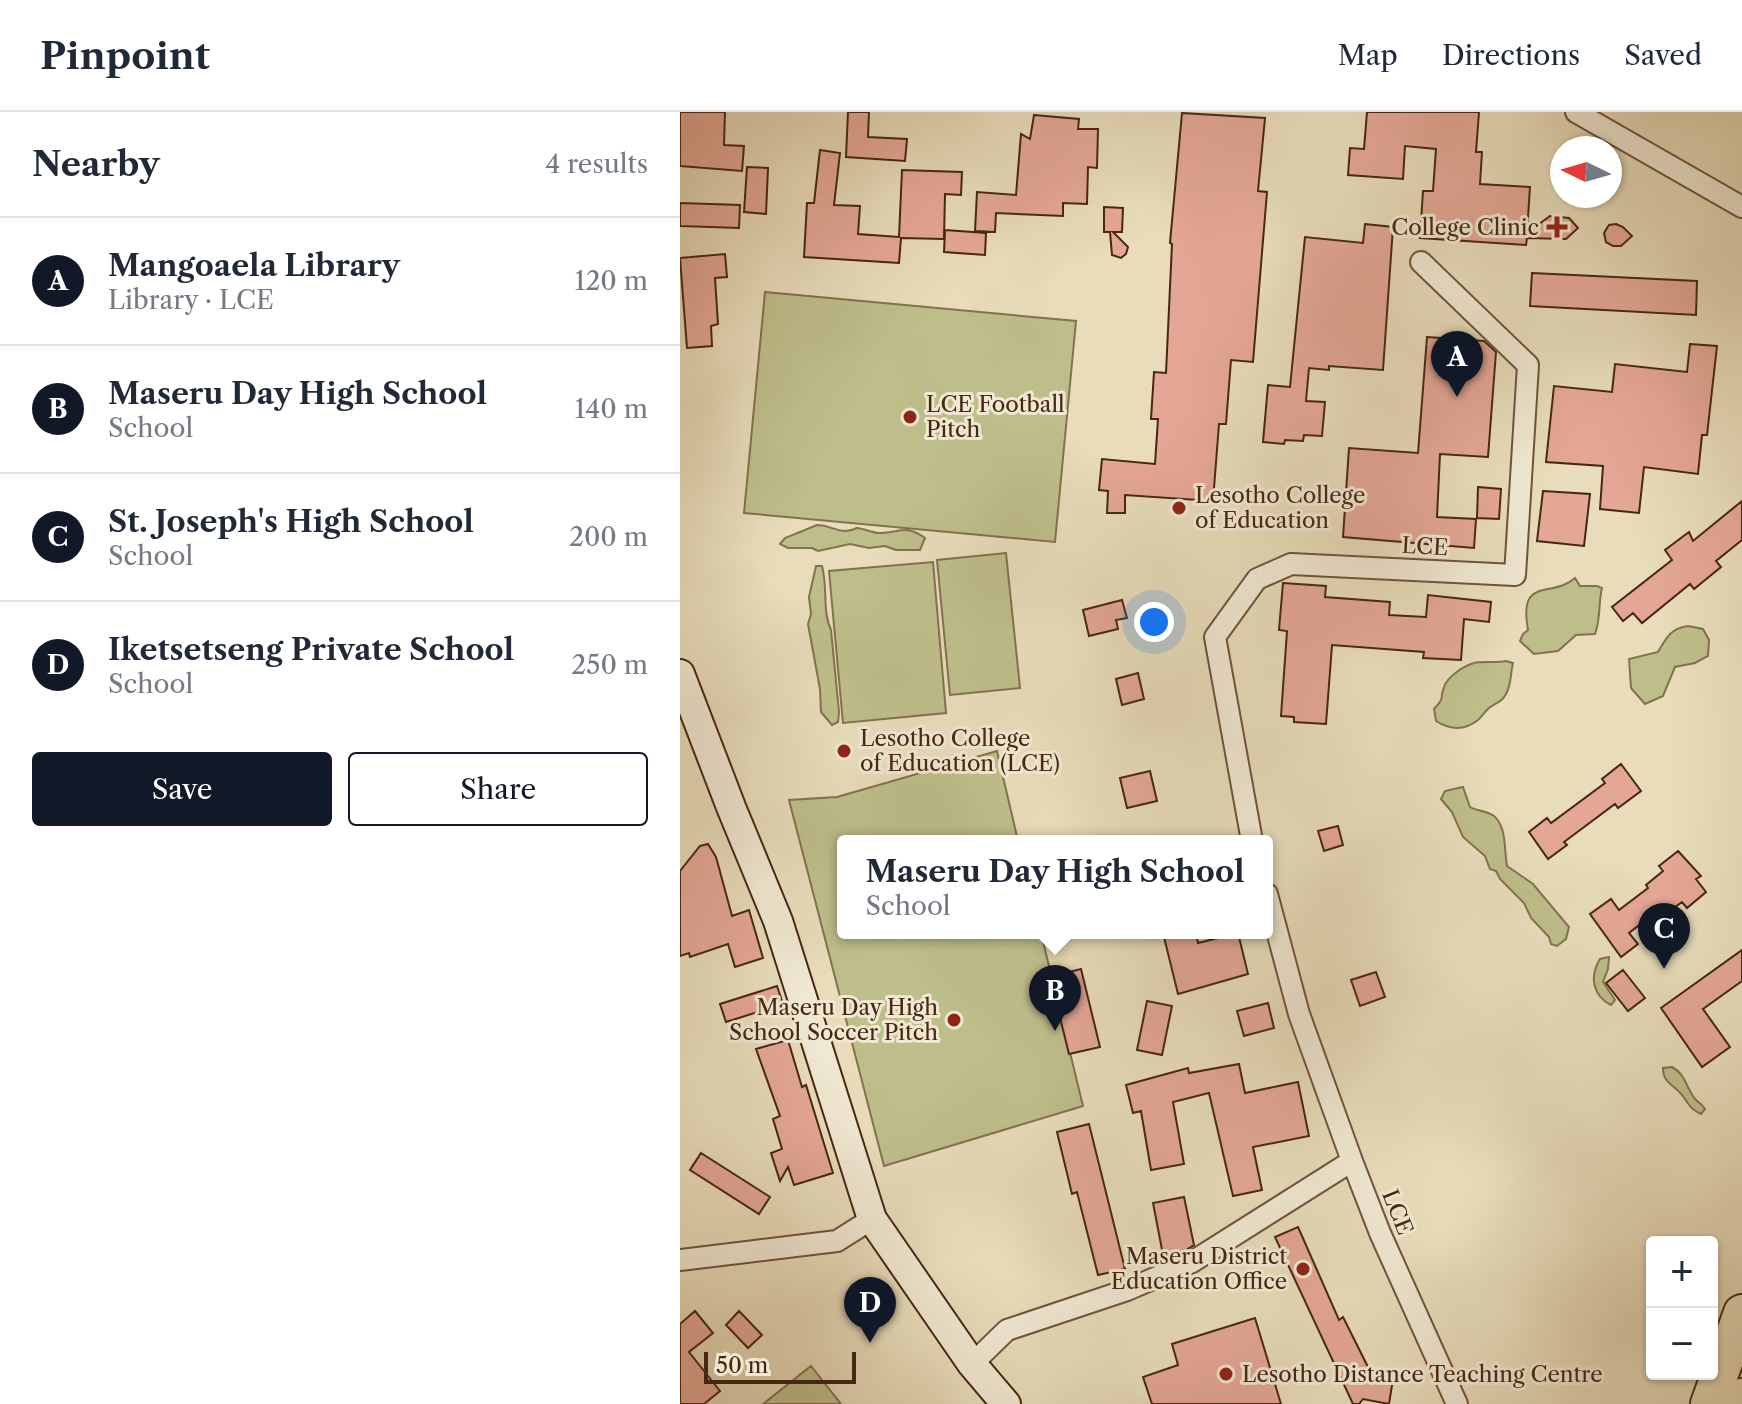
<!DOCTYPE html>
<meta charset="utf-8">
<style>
:root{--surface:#fff;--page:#f2f2f3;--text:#1f2937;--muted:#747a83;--line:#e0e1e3;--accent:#111827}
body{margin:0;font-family:"Libre Caslon Text",serif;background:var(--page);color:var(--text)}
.controls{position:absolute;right:24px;bottom:24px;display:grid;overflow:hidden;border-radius:8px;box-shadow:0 2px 6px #0004}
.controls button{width:72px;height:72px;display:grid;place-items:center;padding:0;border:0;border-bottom:2px solid var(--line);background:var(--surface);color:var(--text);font:40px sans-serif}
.compass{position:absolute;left:870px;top:24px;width:72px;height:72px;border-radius:50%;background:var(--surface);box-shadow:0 2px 6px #0004;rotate:275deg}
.scale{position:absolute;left:24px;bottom:20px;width:152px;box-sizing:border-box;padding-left:8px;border:4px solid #472711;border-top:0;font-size:22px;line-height:28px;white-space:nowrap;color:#472711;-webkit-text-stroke:6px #f0e8d2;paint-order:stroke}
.you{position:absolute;left:474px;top:510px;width:28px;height:28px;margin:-20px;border:6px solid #fff;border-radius:50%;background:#1a73e8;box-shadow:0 0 0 12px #1a73e833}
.badge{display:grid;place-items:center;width:52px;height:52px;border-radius:50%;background:var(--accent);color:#fff;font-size:26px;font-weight:700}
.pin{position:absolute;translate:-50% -66px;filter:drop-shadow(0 2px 4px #0008)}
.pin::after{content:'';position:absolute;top:42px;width:28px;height:24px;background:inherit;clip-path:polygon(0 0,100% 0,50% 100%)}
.popup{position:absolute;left:157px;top:723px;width:436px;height:104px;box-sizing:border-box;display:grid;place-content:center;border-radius:8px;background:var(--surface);filter:drop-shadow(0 2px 6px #0005);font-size:26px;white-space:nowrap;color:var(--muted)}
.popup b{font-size:30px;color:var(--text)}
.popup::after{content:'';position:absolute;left:50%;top:100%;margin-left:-16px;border:16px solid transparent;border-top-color:var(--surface)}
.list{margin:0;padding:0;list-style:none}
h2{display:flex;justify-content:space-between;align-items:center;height:104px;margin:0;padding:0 32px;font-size:34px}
h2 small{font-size:26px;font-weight:400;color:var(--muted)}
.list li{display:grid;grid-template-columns:52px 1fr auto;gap:24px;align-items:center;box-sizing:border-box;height:128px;padding:0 32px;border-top:2px solid var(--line)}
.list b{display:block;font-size:30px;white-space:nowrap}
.list p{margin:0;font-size:26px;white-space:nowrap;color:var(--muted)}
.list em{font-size:26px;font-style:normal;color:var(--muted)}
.actions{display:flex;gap:16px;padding:24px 32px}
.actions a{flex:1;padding:18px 0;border:2px solid var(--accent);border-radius:8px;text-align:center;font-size:28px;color:var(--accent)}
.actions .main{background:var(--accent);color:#fff}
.map{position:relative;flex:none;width:1062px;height:1292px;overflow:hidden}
header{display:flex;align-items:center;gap:48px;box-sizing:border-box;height:112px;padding:0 40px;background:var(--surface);border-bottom:2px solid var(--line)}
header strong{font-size:38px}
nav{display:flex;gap:44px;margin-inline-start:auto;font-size:28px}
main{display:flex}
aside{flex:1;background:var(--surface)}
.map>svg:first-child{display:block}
.green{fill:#bebe8b;stroke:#82724e;stroke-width:2}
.building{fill:#e4a795;stroke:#472711;stroke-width:2}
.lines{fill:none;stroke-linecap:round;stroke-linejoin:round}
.street-casing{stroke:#6f543b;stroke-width:24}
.secondary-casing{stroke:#472711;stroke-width:32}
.highway-casing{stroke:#472711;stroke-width:40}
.street{stroke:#f0e8d2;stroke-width:20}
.secondary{stroke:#f0e8d2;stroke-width:28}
.highway{stroke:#e8dcba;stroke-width:36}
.poi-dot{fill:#8f2418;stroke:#f0e8d2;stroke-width:3}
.labels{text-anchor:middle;stroke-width:6;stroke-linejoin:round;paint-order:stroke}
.poi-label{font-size:22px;fill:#472711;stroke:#f0e8d2;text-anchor:start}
.street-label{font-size:22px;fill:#472711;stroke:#f0e8d2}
</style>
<header>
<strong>Pinpoint</strong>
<nav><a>Map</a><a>Directions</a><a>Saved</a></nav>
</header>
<main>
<aside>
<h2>Nearby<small>4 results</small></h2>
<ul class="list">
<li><span class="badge">A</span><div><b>Mangoaela Library</b><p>Library · LCE</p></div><em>120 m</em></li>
<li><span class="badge">B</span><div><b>Maseru Day High School</b><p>School</p></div><em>140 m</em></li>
<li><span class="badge">C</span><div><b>St. Joseph's High School</b><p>School</p></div><em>200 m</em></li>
<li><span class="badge">D</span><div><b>Iketsetseng Private School</b><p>School</p></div><em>250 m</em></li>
</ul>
<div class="actions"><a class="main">Save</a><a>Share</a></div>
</aside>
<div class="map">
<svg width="1062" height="1292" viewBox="0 0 1062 1292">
<rect width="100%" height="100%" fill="#e8dcba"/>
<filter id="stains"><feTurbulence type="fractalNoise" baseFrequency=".0025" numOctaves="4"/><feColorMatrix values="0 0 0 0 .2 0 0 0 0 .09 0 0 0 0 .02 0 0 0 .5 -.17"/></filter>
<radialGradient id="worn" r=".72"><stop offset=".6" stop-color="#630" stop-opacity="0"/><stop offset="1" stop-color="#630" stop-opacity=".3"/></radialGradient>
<path class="green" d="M85 180 396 209 375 430 64 401Z
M137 413C152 413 161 424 177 416 184 417 191 420 198 421 219 422 224 411 245 426L240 438H216L205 434 189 436 170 432 138 439 132 436H108L100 432 105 426Z
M326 441 340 576 270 583 257 448Z
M253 450 266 601 163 611 149 459Z
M136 454H142C148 475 142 499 151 518L159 600 158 610 152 613 141 600 140 577 128 512 131 502 129 485Z
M895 466 900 474H917L922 476C918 492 921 506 915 522L896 523 878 539 854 542 840 529 843 522 848 518C838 463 872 487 895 466Z
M1008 514 1023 517 1029 528 1028 544 1015 551 995 555 983 584 965 592 951 576 949 547 978 540C986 526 991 516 1008 514Z
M826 549 833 551C830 562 832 571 826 582 822 590 819 589 812 594 806 597 803 604 798 608 784 619 770 618 756 609L754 597C766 584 759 588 764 575 767 565 785 553 794 551 799 549 817 551 826 549Z
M317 639 338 729H163V821H361L403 994 204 1054 109 688 157 685Z
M783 675 790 695C797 699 807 699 814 704 827 715 824 739 827 754L853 772 889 815 886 827 877 834 871 832 869 825 851 806 844 791 820 767 816 759 810 757 805 744 783 725 772 700 761 687 765 679Z
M929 845 928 857 923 870 935 888 931 893C913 884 909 865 920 847Z
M992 955C1006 962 1006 977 1016 988 1019 991 1023 993 1025 997L1021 1002C1010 997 1009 992 1002 983 993 972 983 971 983 956Z
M131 1254 161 1292H83Z"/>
<path class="building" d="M0 0H45L44 33 64 34 62 59 0 54Z
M168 0H189L188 25 227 27 225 49 166 45Z
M687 0H799L796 40H802L800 72 850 75 847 121 870 104 889 106 898 116 886 127 847 126 846 133 740 126 743 79H753L756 37 725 34 723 67 668 63 670 36 684 37Z
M502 1 585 6 578 79 587 80 573 250 551 248 546 312H539L533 389 445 383V401H427L428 379 419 378 422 347 475 352 478 307H471L474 260 486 261 492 132 490 131Z
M354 3 399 7 398 17H418L417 56 408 55 407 92 383 91V104L316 101 315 120 295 119 297 80 336 83 341 22 350 27Z
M140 38 160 41 154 93 180 94 178 122 219 125 222 58 282 60 281 83 265 82 264 127 221 126 219 151 124 145 127 91H134Z
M67 55 88 56 86 102 64 100Z
M0 91 60 93 59 116 0 114Z
M424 95 443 96 442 120H433L448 135 446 142 441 146 432 143 430 120H424Z
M685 112 713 115 703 258 649 254V258L629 256 626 289 645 290 642 324 624 323 623 329 605 328 604 332 583 330 588 273 610 275 625 125 683 131Z
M936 112 943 115 952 124 941 134H933L926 130 924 121 929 113Z
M265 118 306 121 305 143 264 140Z
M45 142 47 165 35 166 38 212 31 214 32 234 7 236 0 146Z
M852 161 1017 169 1016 203 850 194Z
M747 225 804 229 816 240 808 345 760 342 757 405 796 407 794 436 663 425 669 336 738 341Z
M1010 232 1037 234 1027 323H1022L1018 362 964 355 959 401 920 397 923 354 866 350 874 274 932 280 935 252 1007 260Z
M798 375 821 377 819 407 797 406Z
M863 379 910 382 904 434 857 429Z
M1062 389V428L1036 449 1041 455 1014 477 1010 472 962 511 953 501 943 509 932 495 992 448 985 438 1009 420 1013 429Z
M603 471 646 474 645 485 710 490 709 503 746 505 748 483 811 490 809 510 784 507 781 548 743 546 744 540 652 533 646 612 614 610V605L601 604 607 519 599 518Z
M442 488 447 506 436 508 438 517 409 524 403 498Z
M458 561 464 587 442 593 436 567Z
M941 652 961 679 938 696 935 692 884 730 887 733 868 747 849 720 867 706 871 711 925 671 922 667Z
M470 659 477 689 447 696 440 666Z
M658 714 663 733 644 739 638 719Z
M28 732 36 745 52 804 69 798 83 846 55 855 48 832 10 845 9 841 0 844V759L20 734Z
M998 739 1021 764 1016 767 1026 780 1007 796 1002 790 987 801 983 795 949 821 958 832 941 845 910 802 931 787 939 798 968 776 966 773 983 759 979 754Z
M483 821H516L518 831 558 821 568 862 498 882Z
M1062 838V869L1023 897 1050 935 1022 955 981 896Z
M401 857 420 935 389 942 370 865Z
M943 858 965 886 948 899 926 871Z
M696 860 705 885 680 894 671 868Z
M97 874 103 892 46 910 40 892Z
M467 889 492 894 482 943 457 938Z
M588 891 594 916 564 924 557 899Z
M108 928 122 975 126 973 153 1061 114 1073 108 1055 100 1069 91 1041 102 1037 93 1007 100 1004 76 937Z
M559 952 565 981 618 970 629 1024 573 1035 582 1078 553 1084 529 981 493 990 504 1052 471 1058 461 999 453 1001 446 973 508 956 509 961Z
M409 1012 445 1157 418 1163 397 1080 392 1082 377 1020Z
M21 1041 90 1085 79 1102 10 1058Z
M504 1085 514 1133 506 1138 483 1143 473 1091Z
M618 1115 659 1208 663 1205 689 1257 714 1261 709 1292 683 1287 679 1292H673L595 1125Z
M15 1199 33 1221 9 1240 40 1279 24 1292H0V1212Z
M59 1199 82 1223 68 1236 46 1213Z
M575 1206 601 1292H472L463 1265 498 1253 492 1232Z"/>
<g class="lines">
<g class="street-casing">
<path id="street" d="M896 0 1062 95
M572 729 535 525 577 467 611 452 835 463 848 253 741 150
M587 782 619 902 672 1049 700 1121 777 1292
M0 1148 157 1129 192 1107
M292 1252 327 1218 447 1178 512 1150 672 1049"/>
</g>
<g class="secondary-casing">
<path id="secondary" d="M0 562 51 695 98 809 192 1107 292 1252 326 1292"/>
</g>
<g class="highway-casing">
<path id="highway" d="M1029 1292 1062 1201
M1060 1292 1062 1285"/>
</g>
<use href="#street" class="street"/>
<use href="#secondary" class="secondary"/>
<use href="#highway" class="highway"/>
</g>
<g class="poi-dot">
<path d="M873 103h8v8h8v8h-8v8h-8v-8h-8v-8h8z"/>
<circle cx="230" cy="305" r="8"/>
<circle cx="499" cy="396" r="8"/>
<circle cx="164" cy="639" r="8"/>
<circle cx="274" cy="908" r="8"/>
<circle cx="623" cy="1157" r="8"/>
<circle cx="546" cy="1262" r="8"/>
</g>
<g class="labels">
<g class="poi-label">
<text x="859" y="123" text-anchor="end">College Clinic</text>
<text x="246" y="300">LCE Football<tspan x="246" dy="25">Pitch</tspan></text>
<text x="515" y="391">Lesotho College<tspan x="515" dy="25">of Education</tspan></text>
<text x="180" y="634">Lesotho College<tspan x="180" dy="25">of Education (LCE)</tspan></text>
<text x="258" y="903" text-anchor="end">Maseru Day High<tspan x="258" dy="25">School Soccer Pitch</tspan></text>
<text x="607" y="1152" text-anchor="end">Maseru District<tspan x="607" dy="25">Education Office</tspan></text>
<text x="562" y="1270">Lesotho Distance Teaching Centre</text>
</g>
<g class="street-label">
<text transform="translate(745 434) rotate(3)" y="8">LCE</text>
<text transform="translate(718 1100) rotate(68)" y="8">LCE</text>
</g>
</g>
<rect width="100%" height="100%" filter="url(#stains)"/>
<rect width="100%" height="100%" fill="url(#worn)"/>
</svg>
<div class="controls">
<button>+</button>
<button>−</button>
</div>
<svg class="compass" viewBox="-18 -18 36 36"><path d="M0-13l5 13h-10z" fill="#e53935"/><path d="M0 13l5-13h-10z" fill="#747a83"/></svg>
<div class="scale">50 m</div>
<div class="you"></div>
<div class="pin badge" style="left:777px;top:285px">A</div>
<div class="pin badge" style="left:375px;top:919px">B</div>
<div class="popup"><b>Maseru Day High School</b>School</div>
<div class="pin badge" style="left:984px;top:857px">C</div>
<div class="pin badge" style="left:190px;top:1231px">D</div>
</div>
</main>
